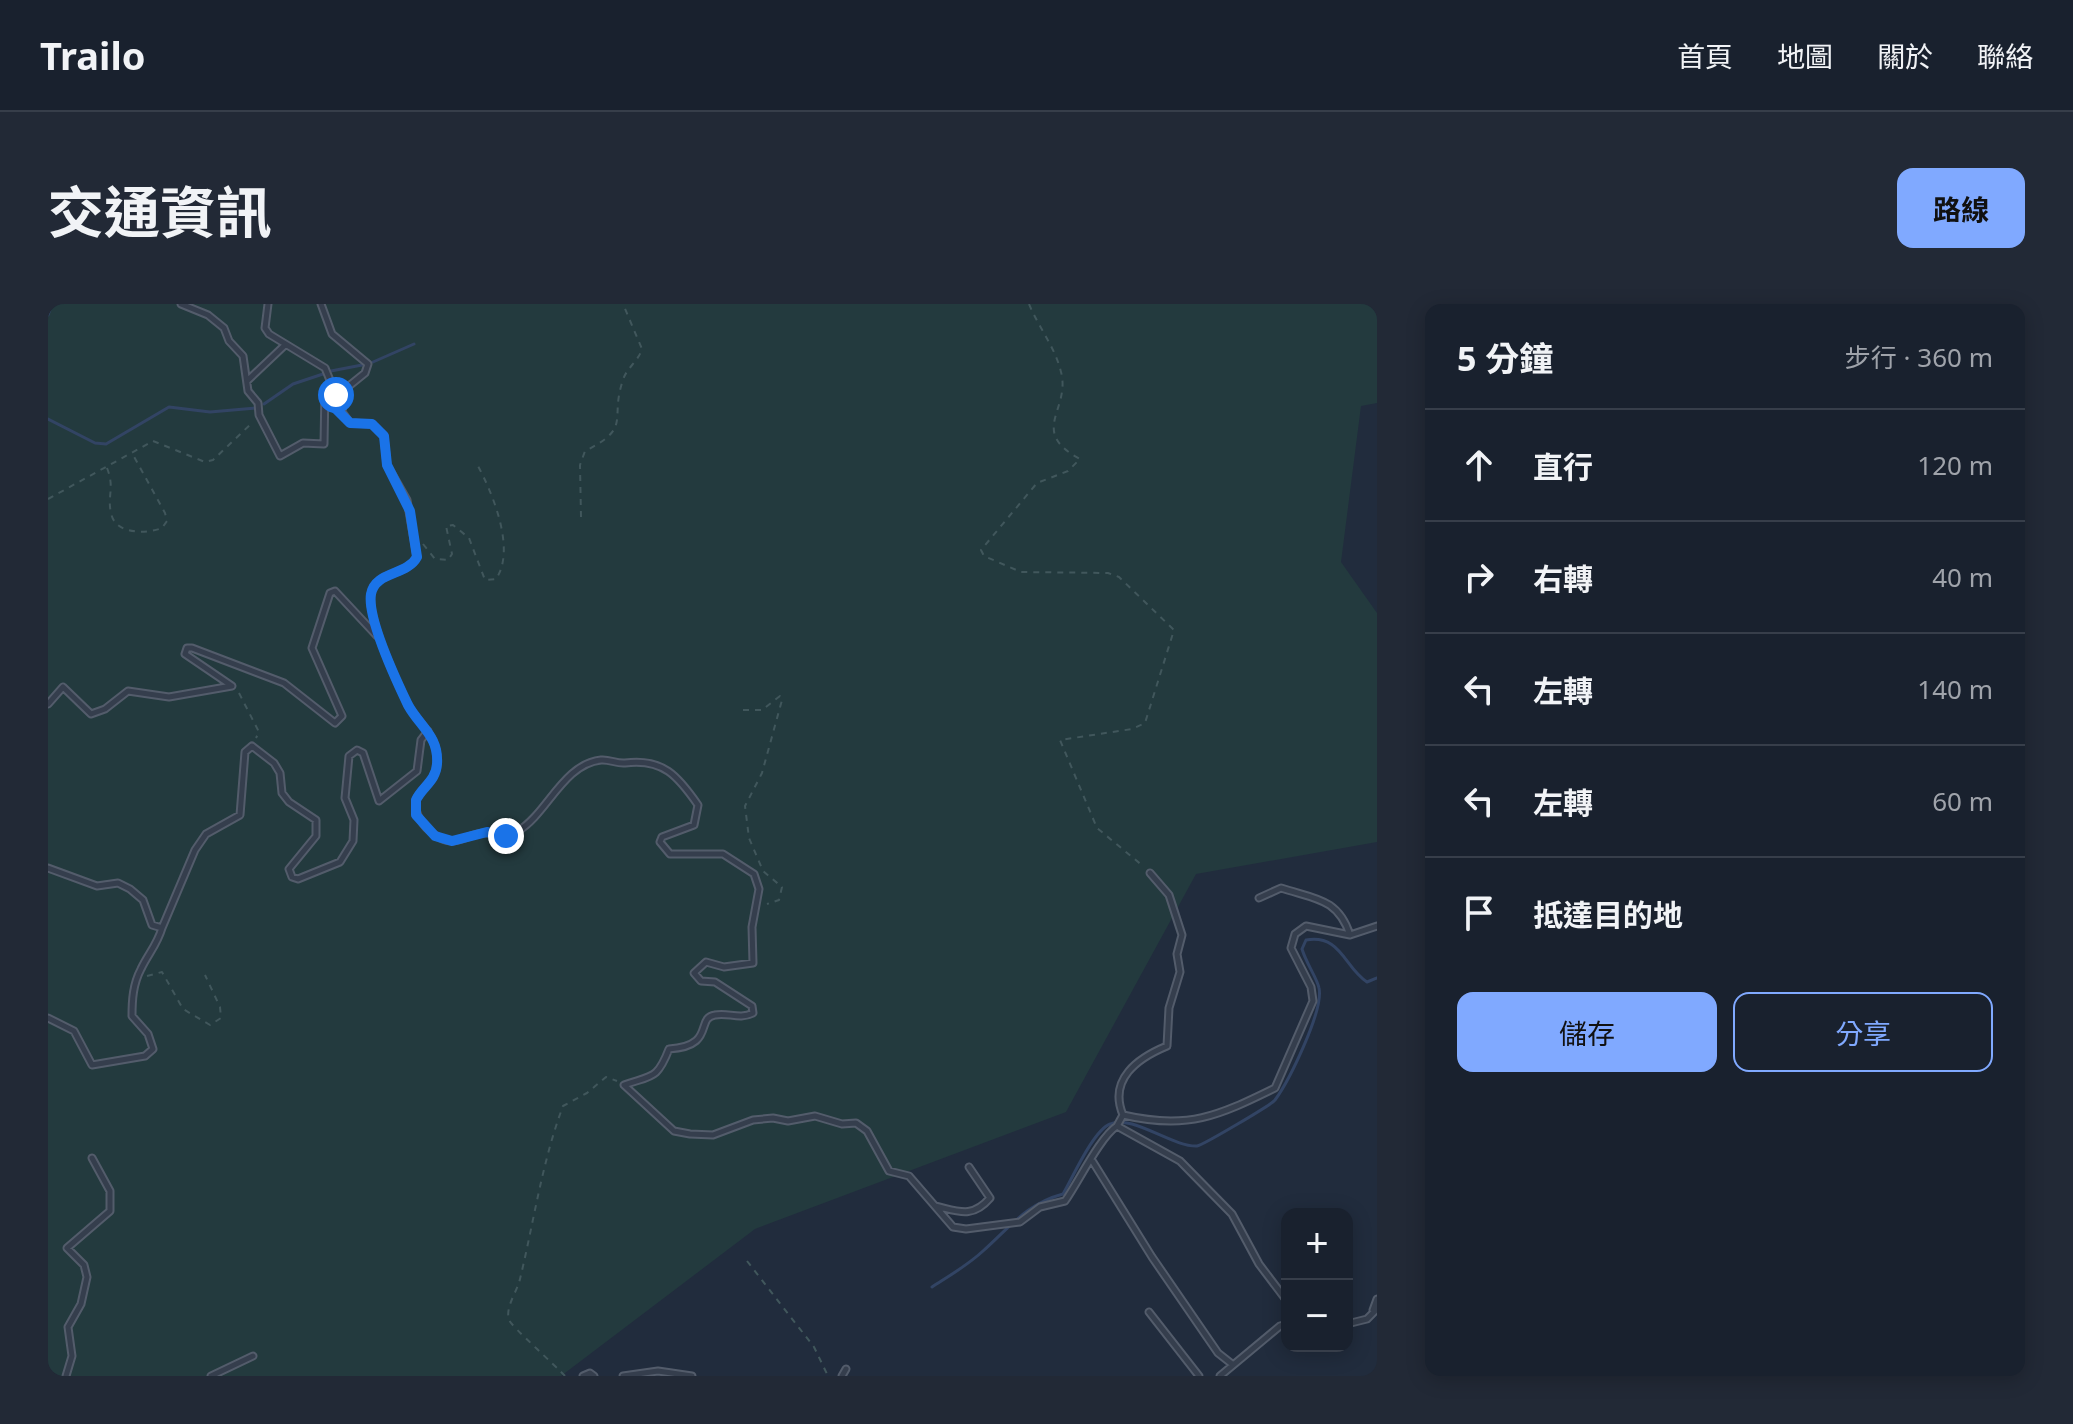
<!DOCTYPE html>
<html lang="zh-TW">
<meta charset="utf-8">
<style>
:root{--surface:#19212e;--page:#222936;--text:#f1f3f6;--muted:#9fa3aa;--line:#373e4a;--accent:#80a9ff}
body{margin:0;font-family:"Noto Sans","Noto Sans TC",sans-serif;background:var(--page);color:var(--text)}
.controls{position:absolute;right:24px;bottom:24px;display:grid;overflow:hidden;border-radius:16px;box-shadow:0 4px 20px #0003}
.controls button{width:72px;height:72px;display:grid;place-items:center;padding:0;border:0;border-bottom:2px solid var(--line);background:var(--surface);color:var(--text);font:40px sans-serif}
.stop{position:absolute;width:24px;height:24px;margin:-18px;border:6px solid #1a73e8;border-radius:50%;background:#fff}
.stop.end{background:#1a73e8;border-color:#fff;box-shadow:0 2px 8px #0008}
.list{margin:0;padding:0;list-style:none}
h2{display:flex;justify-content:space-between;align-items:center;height:104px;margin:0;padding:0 32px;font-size:34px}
h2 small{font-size:26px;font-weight:400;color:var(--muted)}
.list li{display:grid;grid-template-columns:52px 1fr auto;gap:24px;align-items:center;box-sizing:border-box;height:112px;padding:0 32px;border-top:2px solid var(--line)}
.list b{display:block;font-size:30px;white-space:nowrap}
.list em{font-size:26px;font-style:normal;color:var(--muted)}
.actions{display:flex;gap:16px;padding:24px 32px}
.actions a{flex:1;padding:18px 0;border:2px solid var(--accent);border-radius:16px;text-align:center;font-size:28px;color:var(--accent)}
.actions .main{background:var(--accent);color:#111}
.icon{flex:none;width:44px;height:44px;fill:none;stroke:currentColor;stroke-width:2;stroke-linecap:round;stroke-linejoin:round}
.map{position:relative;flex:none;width:1329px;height:1072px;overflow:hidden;border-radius:16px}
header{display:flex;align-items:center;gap:48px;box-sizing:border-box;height:112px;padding:0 40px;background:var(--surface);border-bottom:2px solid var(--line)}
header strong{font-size:38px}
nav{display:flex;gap:44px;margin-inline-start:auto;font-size:28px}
.intro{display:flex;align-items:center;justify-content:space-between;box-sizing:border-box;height:192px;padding:0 48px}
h1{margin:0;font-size:56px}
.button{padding:20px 36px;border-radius:16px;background:var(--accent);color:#111;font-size:28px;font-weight:700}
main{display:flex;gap:48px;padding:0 48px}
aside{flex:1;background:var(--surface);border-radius:16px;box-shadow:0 4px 20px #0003}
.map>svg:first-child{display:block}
.green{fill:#233a3e}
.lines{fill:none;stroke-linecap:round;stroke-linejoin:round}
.stream{stroke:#324464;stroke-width:3}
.service-casing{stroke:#535c6b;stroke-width:9}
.path{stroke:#41575c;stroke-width:2;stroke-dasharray:6 6;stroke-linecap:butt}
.service{stroke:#353e4d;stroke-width:5}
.route{stroke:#1a73e8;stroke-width:10}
</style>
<header>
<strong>Trailo</strong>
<nav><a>首頁</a><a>地圖</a><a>關於</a><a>聯絡</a></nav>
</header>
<div class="intro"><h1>交通資訊</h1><a class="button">路線</a></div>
<main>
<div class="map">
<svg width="1329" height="1072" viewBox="0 0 1329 1072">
<rect width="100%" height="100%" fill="#212c3d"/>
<path class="green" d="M0 0H1329V99L1313 102 1293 258 1329 309V538L1148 570 1018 808 707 925 513 1072H0Z"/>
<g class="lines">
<path class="stream" d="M0 11 4 0
M325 58 366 40
M283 67 314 61
M216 100 245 80 275 70
M0 115 47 139 58 140 121 103 162 108 208 104
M884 983C901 972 920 961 935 947 962 923 978 900 1015 890 1025 873 1045 827 1062 820 1084 810 1124 843 1149 842 1155 841 1223 801 1227 796 1241 777 1276 706 1271 684 1269 674 1258 659 1254 645L1258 636C1293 630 1296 663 1319 678L1329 674"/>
<g class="service-casing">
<path id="service" d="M133 0 160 11 176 24 181 37 195 52 200 87 210 99 211 111 232 152 255 139 276 140 277 85 283 78
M220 0 217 24 221 30 277 64 288 91V105L293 108
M273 0 284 30 320 60 317 69 296 86 294 108 302 119 324 120 336 132 339 161 359 196 369 253C359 272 327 267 323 290 319 314 349 378 360 401 372 422 391 432 389 460 388 477 374 483 368 496 364 514 387 538 405 537 415 536 424 530 435 529 447 528 459 535 470 527 499 510 515 460 553 456 561 455 569 460 577 459 615 454 630 472 650 501L646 521 614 533 612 538 622 550H675L706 570 711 585 704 623 705 659 676 663 658 658 646 669 653 677 667 678 704 702 705 709C691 716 680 708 667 711 647 714 668 742 621 745 609 776 604 771 576 781L626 827 642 830 665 831 705 816 725 814 740 817 767 812 794 820 808 819 819 827 841 867 861 872 905 923 918 925 972 918 992 903 1017 897C1031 877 1052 833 1069 822L1132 857 1184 910 1211 960 1239 997
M199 77 237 41
M0 400 15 383 43 410 57 405 80 387 121 393 184 382 137 350 139 344H144L236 379 287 419 294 412 264 344 282 289 287 287 329 332
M0 564 49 582 70 579 82 585 95 596 104 621 114 624 147 546 158 530 192 511 197 448 204 442 226 459 232 469 234 489 241 498 268 516V532L241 565 244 573 250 575 292 558 305 537 306 516 297 494 301 452 309 446 315 449 331 497 369 467 373 436 380 427
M1211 594 1233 584C1267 595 1290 594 1302 631
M0 714 26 727 44 761 97 752 105 745 100 730 84 712C84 696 85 680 93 665 100 650 109 641 114 624
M1075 811C1140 826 1170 812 1227 784L1265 697 1263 683 1243 644 1247 630 1258 622 1302 631 1329 622
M1069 822 1075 811C1060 775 1090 754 1119 742L1121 704 1132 668 1129 650 1134 631 1121 591 1102 569
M1045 858 1104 953 1170 1049 1184 1060
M887 902C910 907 924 915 942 894L921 863
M1325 1006 1329 995
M1101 1008 1151 1072
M1299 1020 1319 1015 1329 1005
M18 1072 24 1052 20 1023 33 1000 39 973 36 961 19 944 62 907V887L44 854
M163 1072 205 1052
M535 1072 542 1069 546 1072
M575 1072 610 1067 644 1072
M794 1072 798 1065
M1172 1072 1232 1022 1239 1020"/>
</g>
<path class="path" d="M981 0C991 24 1007 43 1013 68 1023 106 980 127 1032 155L1020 167 989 179 933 246 936 252 973 268 1060 269 1071 273 1126 326 1097 419 1084 425 1012 436 1049 524 1095 562
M59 164C67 184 59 192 63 209 67 231 99 230 114 224L119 217 117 209 84 149
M0 195 105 137 157 158 165 156 205 118
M533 213 532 161 537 147C585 123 561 116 575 76 579 63 590 58 594 45L575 0
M375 240 387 255 400 256 404 250 398 222 405 221 421 234 437 276 448 275C468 246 445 190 430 162
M191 389 211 428 208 434
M695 406H714L732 392 734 396 714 469 697 502 701 534 715 567 734 583 731 596 719 600
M99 672 114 668 135 705 162 721 173 714 172 703 157 671
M699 957 766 1043 780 1072
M517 1072C509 1063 463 1022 461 1016 457 1003 469 988 472 975 486 917 494 858 515 802L539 789 558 773 569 777"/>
<use href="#service" class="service"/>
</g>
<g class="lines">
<path class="route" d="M288 91V105L302 119 324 120 336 132 339 161 362 207 369 253C359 272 327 267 323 290 319 314 349 378 360 401 372 423 391 432 389 460 388 477 374 483 368 496V511L387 532 404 537 439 528 458 532"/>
</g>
</svg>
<div class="controls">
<button>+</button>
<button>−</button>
</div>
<div class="stop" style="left:288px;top:91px"></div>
<div class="stop end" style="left:458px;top:532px"></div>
</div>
<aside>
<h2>5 分鐘<small>步行 · 360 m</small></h2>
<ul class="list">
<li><svg class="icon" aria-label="ahead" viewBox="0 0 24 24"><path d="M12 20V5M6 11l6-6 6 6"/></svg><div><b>直行</b></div><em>120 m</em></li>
<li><svg class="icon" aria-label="right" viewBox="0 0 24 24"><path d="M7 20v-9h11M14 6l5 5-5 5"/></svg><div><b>右轉</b></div><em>40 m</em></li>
<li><svg class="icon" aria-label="left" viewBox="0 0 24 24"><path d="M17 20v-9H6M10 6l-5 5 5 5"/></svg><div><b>左轉</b></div><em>140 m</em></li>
<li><svg class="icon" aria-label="left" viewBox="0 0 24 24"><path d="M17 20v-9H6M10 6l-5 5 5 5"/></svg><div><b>左轉</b></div><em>60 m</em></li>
<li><svg class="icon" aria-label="arrive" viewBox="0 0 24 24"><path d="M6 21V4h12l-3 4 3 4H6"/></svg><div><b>抵達目的地</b></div></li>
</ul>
<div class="actions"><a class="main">儲存</a><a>分享</a></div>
</aside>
</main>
